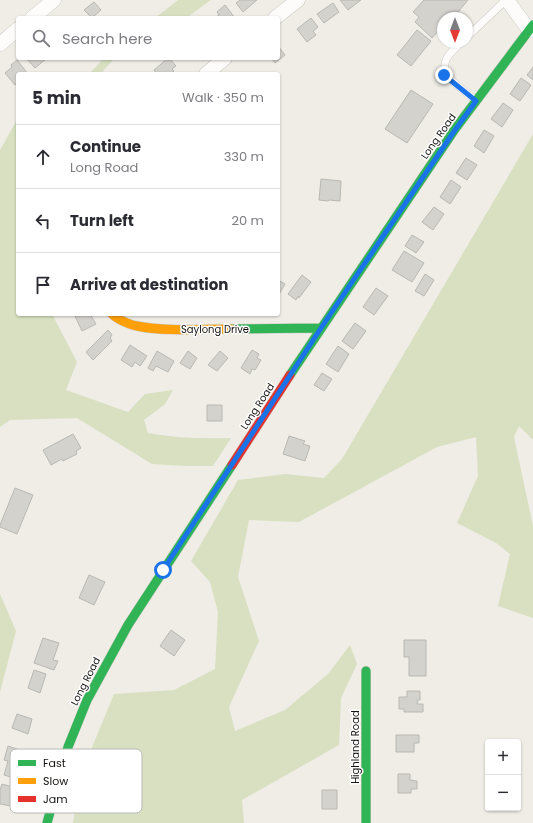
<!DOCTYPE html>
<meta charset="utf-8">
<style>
:root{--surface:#fff;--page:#f7f7f7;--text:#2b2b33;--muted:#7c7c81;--line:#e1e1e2}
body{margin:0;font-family:Poppins,sans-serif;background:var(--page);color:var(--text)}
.controls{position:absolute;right:12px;bottom:12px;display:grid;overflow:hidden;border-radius:4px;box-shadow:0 1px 3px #0004}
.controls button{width:36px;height:36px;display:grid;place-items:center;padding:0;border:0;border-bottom:1px solid var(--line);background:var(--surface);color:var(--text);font:20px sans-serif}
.compass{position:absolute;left:437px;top:12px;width:36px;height:36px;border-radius:50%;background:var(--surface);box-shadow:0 1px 3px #0004;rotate:180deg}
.stop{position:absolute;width:12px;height:12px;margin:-9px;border:3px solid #1a73e8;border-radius:50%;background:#fff}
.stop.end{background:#1a73e8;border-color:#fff;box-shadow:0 1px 4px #0008}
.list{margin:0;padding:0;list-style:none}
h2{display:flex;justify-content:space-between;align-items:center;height:52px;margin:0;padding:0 16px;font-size:17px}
h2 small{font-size:13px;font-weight:400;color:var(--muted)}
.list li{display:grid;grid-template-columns:26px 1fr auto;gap:12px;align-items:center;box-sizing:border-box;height:64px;padding:0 16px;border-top:1px solid var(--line)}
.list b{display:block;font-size:15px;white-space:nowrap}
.list p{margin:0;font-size:13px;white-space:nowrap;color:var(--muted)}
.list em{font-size:13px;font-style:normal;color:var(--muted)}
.icon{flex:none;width:22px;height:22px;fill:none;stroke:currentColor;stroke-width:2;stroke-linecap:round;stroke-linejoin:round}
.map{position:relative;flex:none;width:533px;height:823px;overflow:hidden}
.search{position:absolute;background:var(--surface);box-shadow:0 1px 3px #0004;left:16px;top:16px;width:264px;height:44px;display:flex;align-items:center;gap:10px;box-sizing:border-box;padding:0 14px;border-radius:4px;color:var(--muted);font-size:15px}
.panel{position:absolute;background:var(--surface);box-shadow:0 1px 3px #0004;left:16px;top:72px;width:264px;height:244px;border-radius:4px}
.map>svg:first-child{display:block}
.green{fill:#d8e0c1}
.building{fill:#d4d2cd;stroke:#bab8b3}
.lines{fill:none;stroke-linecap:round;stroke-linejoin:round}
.lane-casing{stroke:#cccac5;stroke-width:8}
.street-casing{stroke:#cccac5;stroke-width:15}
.fast-casing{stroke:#cccac5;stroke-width:10}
.slow-casing{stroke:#cccac5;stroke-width:10}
.jam-casing{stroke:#cccac5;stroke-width:10}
.lane{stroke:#fdfcfb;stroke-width:7}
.street{stroke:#fdfcfb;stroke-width:14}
.fast{stroke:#30b455;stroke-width:9}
.slow{stroke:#ff9f0a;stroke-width:9}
.jam{stroke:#e5322d;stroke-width:9}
.route{stroke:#1a73e8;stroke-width:5}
.labels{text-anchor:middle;stroke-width:3;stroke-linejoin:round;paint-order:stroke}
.street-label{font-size:10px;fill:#14120f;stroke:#fff}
.key{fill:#fff;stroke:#b8b8b7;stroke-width:1}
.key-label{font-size:11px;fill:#14120f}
</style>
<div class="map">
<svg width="533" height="823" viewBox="0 0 533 823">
<rect width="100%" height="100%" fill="#efede6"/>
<path class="green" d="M178 0H211L186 18H155Z
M104 58H115L102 72 103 74H89Z
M18 118V314H52L77 362 66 390 128 412 145 394 173 390 165 404 144 420 148 433C176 438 203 439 231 438L213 466H187L152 464 77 418 10 420 0 427V150Z
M533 134V439H532L519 426 514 437 533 526V618L498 606 510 554 496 543 457 523 478 476 476 437 437 447 299 522 249 520 238 577 259 641 229 707 235 731 285 710 328 674 350 645 357 664 341 698 339 745 242 800 244 823H73L81 774 114 694 174 690 215 669 218 612 210 582 191 561 238 480 285 474 324 478 342 459Z
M0 594 16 631 0 692Z"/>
<path class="building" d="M240 0H257L243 12 236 3Z
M340 0H361L348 10Z
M424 0H468L453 18H443V29L441 31 440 29 432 38 415 22 419 17 413 12Z
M94 2 101 10 92 18 84 10Z
M333 3 339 12 324 23 317 14Z
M225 5 235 18H215L219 15 217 12Z
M311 18 318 27 313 31 316 35 307 42 297 29Z
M417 30 431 41 411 66 397 55Z
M278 46 285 55 275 63 271 58H278Z
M26 58H47L35 68Z
M168 58H169L176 66 172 69 174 71 170 74H169L167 72 165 74H157L154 70Z
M17 60 28 74H18V82L15 85 5 73 12 67 11 65Z
M533 67V80L527 75Z
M521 78 531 85 520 101 510 94Z
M411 90 433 104 407 143 385 129Z
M503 103 513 110 502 127 491 119Z
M484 130 494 136 484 153 474 146Z
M466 158 477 165 467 180 456 173Z
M321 179 341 181 340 201 329 200 328 201 319 200Z
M451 180 461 187 450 204 440 197Z
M434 207 444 214 433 230 422 222Z
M412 235 424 242 416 253 405 246Z
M404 251 424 263 412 282 392 270Z
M425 274 434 280 424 296 415 291Z
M302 275 311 282 299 298 298 296 296 300 288 294Z
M278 280 285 284 278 296Z
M376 288 388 296 374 315 363 307Z
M74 314H90L96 324 82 331Z
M355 323 366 331 353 349 342 341Z
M108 330 112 335 110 338 112 341 93 360 86 352Z
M130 345 147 356 140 366 135 362 132 367 121 360Z
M338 346 349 354 338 372 326 364Z
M252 350 259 354 257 358 261 360 255 370 252 369 250 374 241 368Z
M157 351 174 361 168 372 156 366 153 371 148 368Z
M188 351 197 358 190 369 180 363Z
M220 351 228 358 217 371 208 365Z
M322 373 332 379 324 391 314 385Z
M207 405H222V421H207Z
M73 434 81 448 76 451 77 454 63 461 62 459 51 465 43 450Z
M289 436 305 441 303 444 310 446 305 461 283 454Z
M15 488 33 495 17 534 0 527V525Z
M89 575 105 582 94 605 79 598Z
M171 630 185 640 174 656 160 646Z
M43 638 59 643 53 660 58 661 54 670 34 663Z
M404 640H426V676H409V657H404Z
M34 670 46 674 40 693 28 688Z
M407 691H420V700H418L417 704H423V712H404V709H399V697H407Z
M17 714 32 719 28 734 12 728Z
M396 735H419V743H414V752H396Z
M8 746 26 752 25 757 21 756 16 772 22 773 20 780 4 775 8 761 4 760Z
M398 774H410V780L417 781V789H411V793H398Z
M2 784 16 788 11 806 0 804V790Z
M322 790H337V809H322Z"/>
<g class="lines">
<g class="lane-casing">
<path id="lane" d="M467 37 506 0
M462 42C451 53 442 57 445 75L476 101"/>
</g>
<g class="street-casing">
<path id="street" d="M507 0 529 30
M32 18 54 0
M275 18 298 0
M0 44 18 29
M206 74 225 58"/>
</g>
<g class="fast-casing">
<path id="fast" d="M231 329 321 328
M290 375 455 129 533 25
M366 671V823
M47 823 68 747 87 700 128 625 232 465"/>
</g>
<g class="slow-casing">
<path id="slow" d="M112 314C117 319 130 325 137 326 166 332 202 329 231 329"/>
</g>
<g class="jam-casing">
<path id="jam" d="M232 465 290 375"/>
</g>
<use href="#lane" class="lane"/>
<use href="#street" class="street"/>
<use href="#fast" class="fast"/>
<use href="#slow" class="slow"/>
<use href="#jam" class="jam"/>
</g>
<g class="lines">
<path class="route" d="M163 570 321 328 455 130 476 101 444 75"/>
</g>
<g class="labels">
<g class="street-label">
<text transform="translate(438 136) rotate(-55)" y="4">Long Road</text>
<text x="215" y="333">Saylong Drive</text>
<text transform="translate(257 406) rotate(-57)" y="4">Long Road</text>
<text transform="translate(85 681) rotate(-63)" y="4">Long Road</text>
<text transform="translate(355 747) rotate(-90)" y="4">Highland Road</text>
</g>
</g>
<rect x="10" y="749" width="132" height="64" rx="6" class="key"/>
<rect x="18" y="760" width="18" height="6" fill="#30b455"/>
<rect x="18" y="778" width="18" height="6" fill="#ff9f0a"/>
<rect x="18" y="796" width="18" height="6" fill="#e5322d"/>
<g class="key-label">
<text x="43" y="767">Fast</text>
<text x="43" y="785">Slow</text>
<text x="43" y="803">Jam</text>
</g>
</svg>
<div class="controls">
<button>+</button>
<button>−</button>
</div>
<svg class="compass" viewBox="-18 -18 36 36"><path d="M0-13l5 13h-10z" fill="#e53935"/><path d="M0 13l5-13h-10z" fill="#7c7c81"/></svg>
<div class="stop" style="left:163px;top:570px"></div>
<div class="stop end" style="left:444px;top:75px"></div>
<div class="search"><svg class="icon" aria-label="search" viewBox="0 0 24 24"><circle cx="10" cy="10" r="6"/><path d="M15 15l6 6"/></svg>Search here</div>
<section class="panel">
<h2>5 min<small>Walk · 350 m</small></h2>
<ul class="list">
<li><svg class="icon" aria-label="ahead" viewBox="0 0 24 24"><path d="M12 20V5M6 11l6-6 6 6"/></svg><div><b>Continue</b><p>Long Road</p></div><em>330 m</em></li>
<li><svg class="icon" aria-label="left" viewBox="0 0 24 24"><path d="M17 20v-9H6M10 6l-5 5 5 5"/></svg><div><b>Turn left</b></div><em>20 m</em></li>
<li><svg class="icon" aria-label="arrive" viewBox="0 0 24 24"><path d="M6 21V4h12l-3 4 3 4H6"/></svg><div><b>Arrive at destination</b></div></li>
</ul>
</section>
</div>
